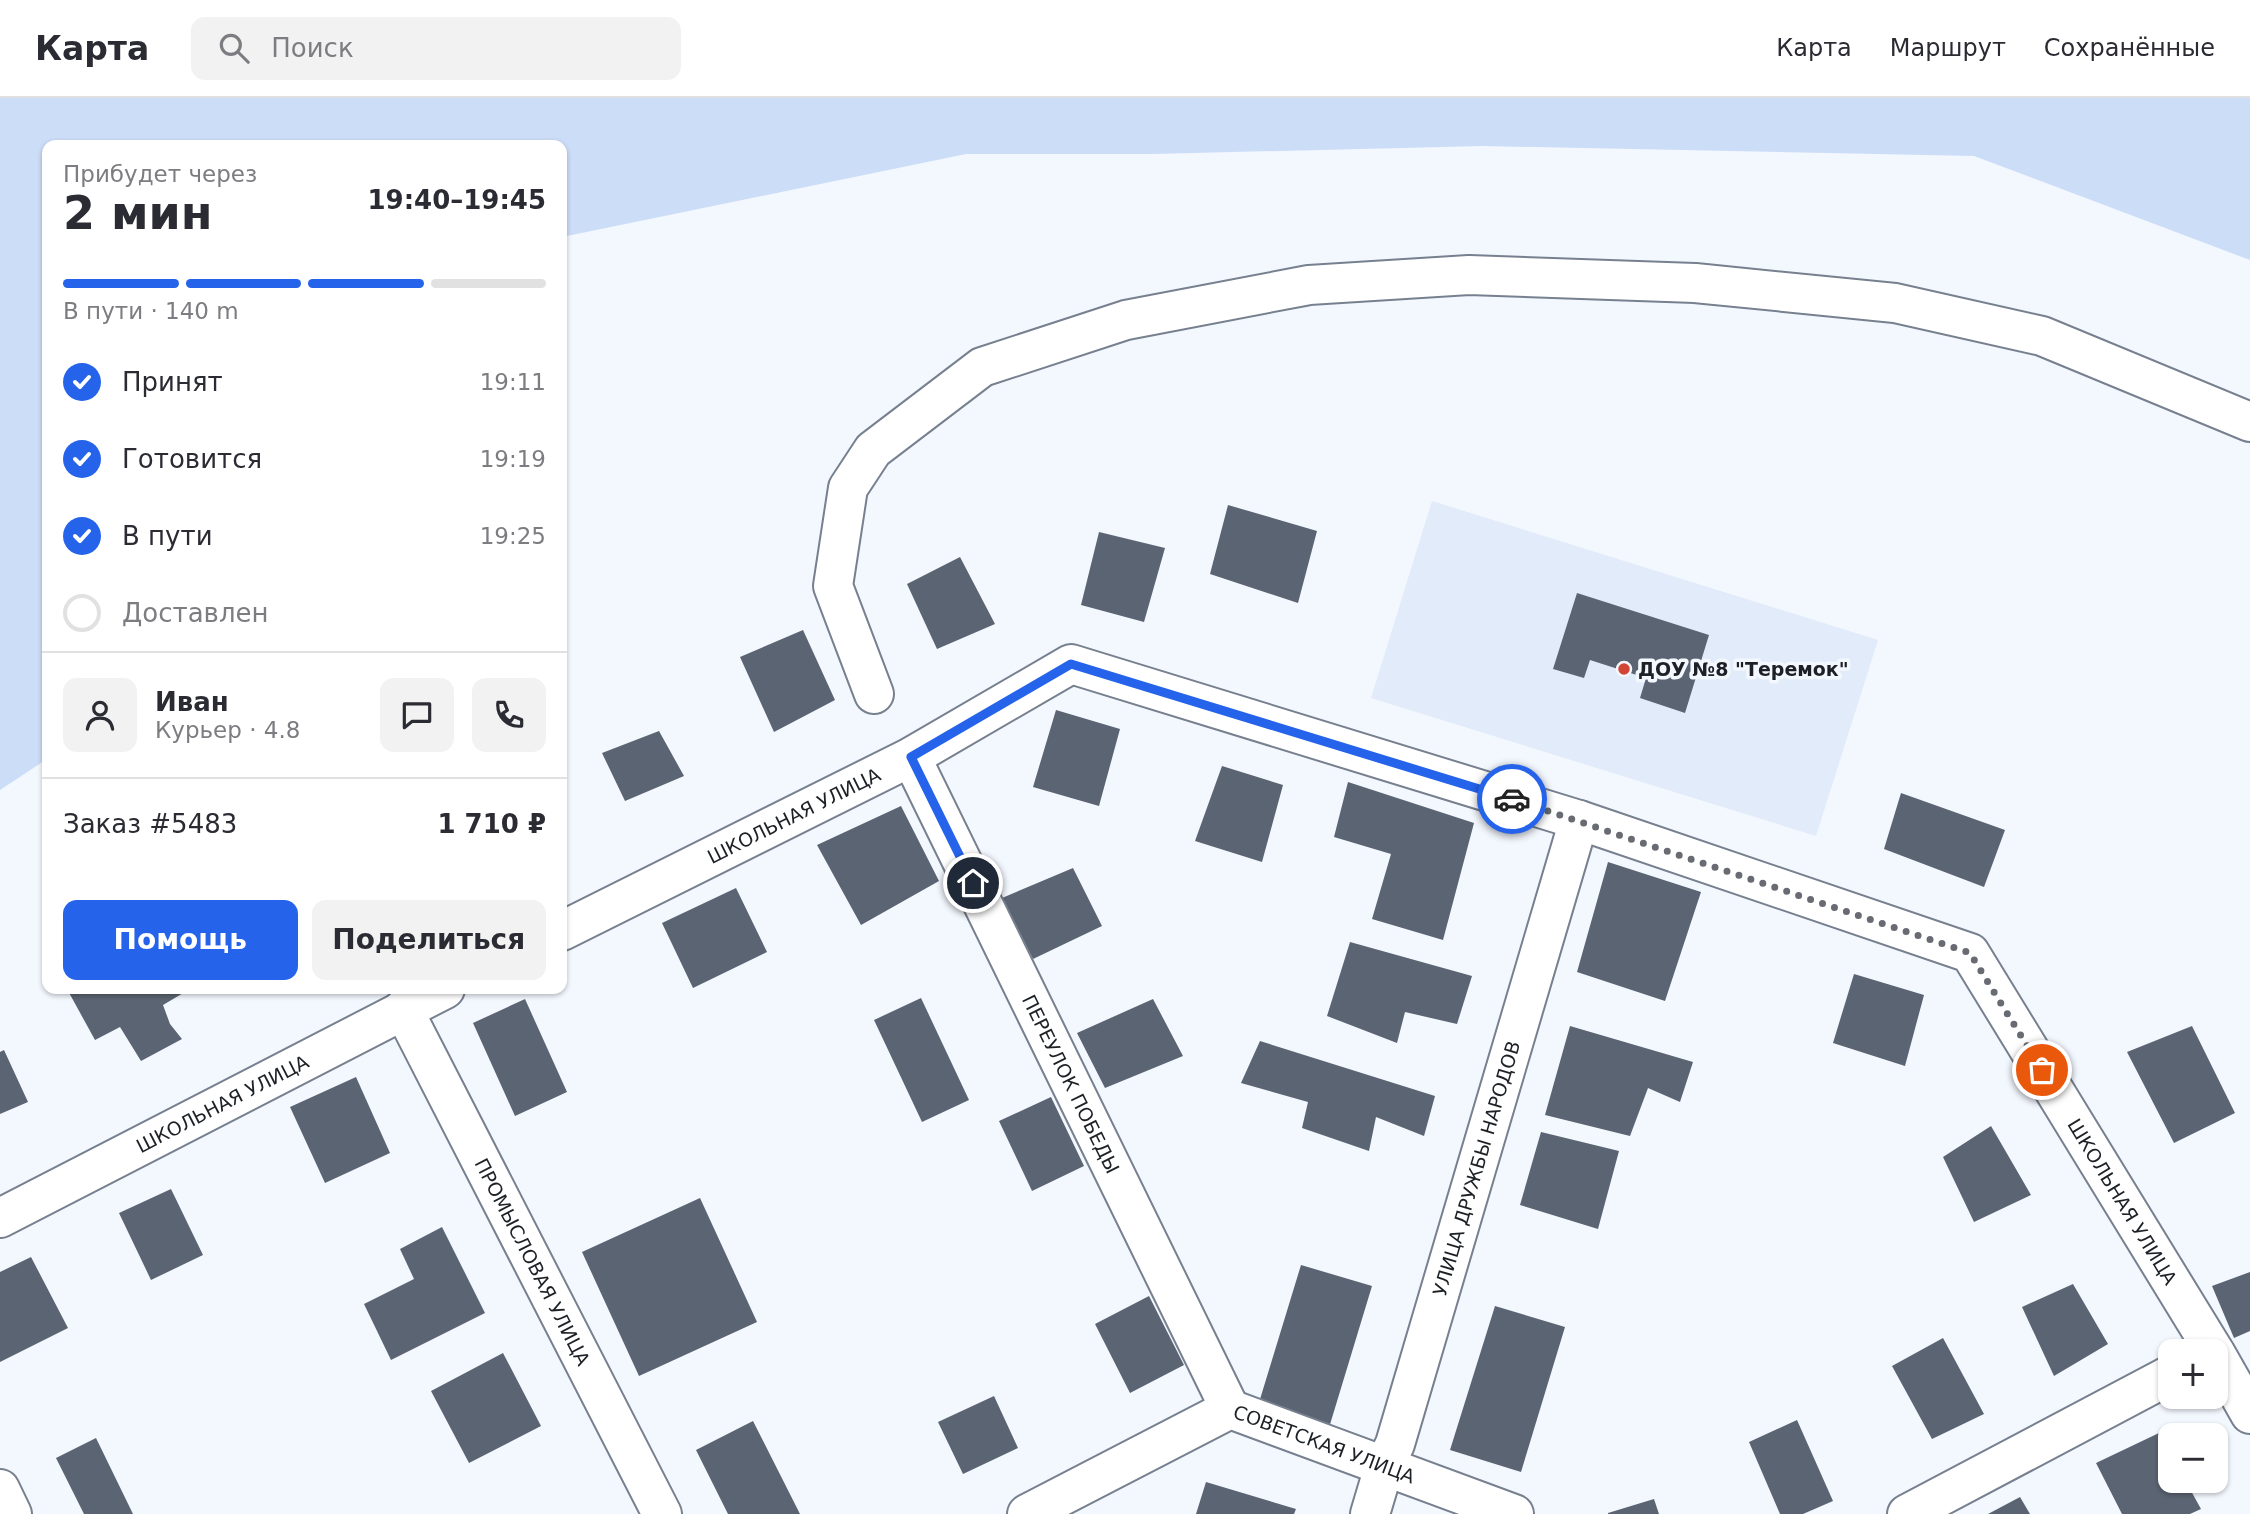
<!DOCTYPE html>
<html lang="ru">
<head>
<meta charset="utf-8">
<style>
	body { margin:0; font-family:"DejaVu Sans",sans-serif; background:#f2f2f3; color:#2b2b33; height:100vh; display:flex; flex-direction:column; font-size:26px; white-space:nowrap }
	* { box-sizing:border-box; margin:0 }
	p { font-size:23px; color:#7c7c81 }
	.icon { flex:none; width:38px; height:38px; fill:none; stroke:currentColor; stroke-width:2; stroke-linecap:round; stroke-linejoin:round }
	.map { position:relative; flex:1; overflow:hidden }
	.sheet { position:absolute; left:42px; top:42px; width:525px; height:854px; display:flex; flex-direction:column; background:#fff; border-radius:14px; box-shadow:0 2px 5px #0004 }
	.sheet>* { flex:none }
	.buttons { position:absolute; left:2158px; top:1241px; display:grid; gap:14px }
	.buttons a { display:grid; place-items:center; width:70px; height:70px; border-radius:14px; background:#fff; box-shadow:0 2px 5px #0004; font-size:35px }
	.pin { position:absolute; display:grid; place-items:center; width:60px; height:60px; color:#fff; margin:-30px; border:4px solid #fff; border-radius:50%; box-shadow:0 2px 7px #0007 }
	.courier { position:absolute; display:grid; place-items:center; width:70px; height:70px; margin:-35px; border:5px solid #2563eb; border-radius:50%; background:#fff; color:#222; box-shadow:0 2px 9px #0007 }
	.head em { font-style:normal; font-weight:800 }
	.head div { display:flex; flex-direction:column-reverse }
	.head { display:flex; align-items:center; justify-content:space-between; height:119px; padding:0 21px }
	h1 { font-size:46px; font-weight:800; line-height:52px }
	.bar { display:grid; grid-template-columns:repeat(4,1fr); gap:10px 7px; align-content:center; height:84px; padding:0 21px }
	.bar i { height:9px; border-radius:5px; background:#e1e1e2 }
	.bar .current { background:#2563eb }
	.bar p { grid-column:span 4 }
	.line { display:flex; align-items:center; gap:18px; padding:0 21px; border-top:2px solid #e1e1e2 }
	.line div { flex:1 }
	.round { display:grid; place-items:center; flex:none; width:74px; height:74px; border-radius:14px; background:#f2f2f3 }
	ol { padding:0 21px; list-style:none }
	li { display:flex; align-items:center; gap:21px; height:77px }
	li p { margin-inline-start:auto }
	li .icon { padding:7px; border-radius:50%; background:#2563eb; color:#fff; stroke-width:4 }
	li:last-child { color:#7c7c81 }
	li i { width:38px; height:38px; border:4px solid #e1e1e2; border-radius:50% }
	.action { display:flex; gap:14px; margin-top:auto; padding:14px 21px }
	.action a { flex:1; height:80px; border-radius:14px; background:#2563eb; color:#fff; font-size:28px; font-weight:800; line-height:80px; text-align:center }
	.action a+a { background:#f2f2f3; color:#2b2b33 }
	header { display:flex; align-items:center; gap:42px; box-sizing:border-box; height:98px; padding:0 35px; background:#fff; border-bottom:2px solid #e1e1e2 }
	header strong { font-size:33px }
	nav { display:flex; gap:38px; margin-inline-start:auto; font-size:24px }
	.search { width:490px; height:63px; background:#f2f2f3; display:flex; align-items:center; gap:18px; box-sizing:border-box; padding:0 24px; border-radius:14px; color:#7c7c81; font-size:26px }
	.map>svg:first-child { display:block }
</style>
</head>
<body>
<header>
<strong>Карта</strong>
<div class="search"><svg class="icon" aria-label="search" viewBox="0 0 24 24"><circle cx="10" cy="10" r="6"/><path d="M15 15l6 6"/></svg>Поиск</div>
<nav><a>Карта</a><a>Маршрут</a><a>Сохранённые</a></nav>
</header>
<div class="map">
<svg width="2250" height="1416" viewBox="0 0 2250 1416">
	<rect width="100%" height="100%" fill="#f3f7fe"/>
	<path fill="#e2ebf9" d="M1432,403L1878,542L1816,738L1371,600Z"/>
	<path fill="#ccddf7" d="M0,0H2250V162L1974,58L1483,48L1153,56H966L562,139V47H47V661L0,692Z"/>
	<path fill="#5b6472" d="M1228,407L1317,433L1298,505L1210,476Z
		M1099,434L1165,450L1144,524L1081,507Z
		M960,459L995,526L937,551L907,486Z
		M1577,495L1709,537L1685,615L1640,600L1646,580L1590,562L1584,580L1553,571Z
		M803,532L835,602L774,634L740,559Z
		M1056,612L1120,631L1099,708L1033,689Z
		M659,633L684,678L625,703L602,655Z
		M1222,668L1283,687L1262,764L1195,743Z
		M1348,684L1474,725L1443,842L1372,821L1391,756L1334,739Z
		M1901,695L2005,732L1984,789L1884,751Z
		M901,708L939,783L861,827L817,747Z
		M1608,764L1701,794L1665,903L1577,874Z
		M1073,770L1102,828L1033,861L1002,800Z
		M736,790L767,854L693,890L662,825Z
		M1350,844L1472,878L1457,926L1405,914L1397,945L1327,918Z
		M1854,876L1924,897L1905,968L1833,945Z
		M67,891H190L163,907L170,926L182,941L141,963L120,929L95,942Z
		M921,900L969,1002L922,1024L874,922Z
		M525,901L567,994L515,1018L473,925Z
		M1153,901L1183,958L1105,990L1077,935Z
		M1570,928L1693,964L1680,1004L1648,990L1630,1038L1545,1017Z
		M2192,928L2235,1015L2174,1045L2127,954Z
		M1260,943L1435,998L1424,1038L1376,1019L1369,1053L1302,1030L1308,1004L1241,985Z
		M4,952L28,1004L0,1016V954Z
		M356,979L390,1055L325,1085L290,1009Z
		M1051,999L1084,1068L1032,1093L999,1023Z
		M1991,1028L2031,1097L1974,1124L1943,1059Z
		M1541,1034L1619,1053L1598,1131L1520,1107Z
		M171,1091L203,1157L151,1182L119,1115Z
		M700,1100L757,1224L639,1278L582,1154Z
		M442,1129L485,1215L391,1262L364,1206L414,1181L400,1151Z
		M31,1159L68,1230L0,1264V1174Z
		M1301,1167L1372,1188L1328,1333L1257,1311Z
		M2250,1174V1233L2234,1240L2212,1188Z
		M2073,1186L2108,1246L2054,1278L2022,1209Z
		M1149,1198L1184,1267L1130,1295L1095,1226Z
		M1495,1208L1565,1229L1521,1374L1450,1352Z
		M1943,1240L1984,1316L1932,1341L1892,1268Z
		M503,1255L541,1328L469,1365L431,1293Z
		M994,1298L1018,1350L963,1376L938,1324Z
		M1797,1322L1833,1403L1803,1416H1780L1749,1344Z
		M753,1323L800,1416H728L696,1352Z
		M2159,1335L2170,1355V1382H2185L2201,1411L2190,1416H2122L2096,1365Z
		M96,1340L133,1416H84L56,1360Z
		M1206,1384L1296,1411L1294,1416H1196Z
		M2020,1399L2030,1416H1988Z
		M1654,1401L1659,1416H1608V1415Z"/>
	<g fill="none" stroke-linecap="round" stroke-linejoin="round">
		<defs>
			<g id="minor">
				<path d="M874,596L833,488L848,390L873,352L982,269L1126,222L1309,187L1469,177L1695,185L1895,205L2042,238L2250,324"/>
				<path id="s1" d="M911,659L1230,1311"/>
				<path id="s2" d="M562,833L911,659L1071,566L1579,722L1970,855L2214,1253"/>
				<path id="s3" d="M403,911L662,1416"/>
				<path id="s4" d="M0,1120L445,891"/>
				<path d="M2216,1256L2250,1316"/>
				<path d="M0,1391L12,1416"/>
				<path id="s5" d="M1027,1416L1230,1311L1514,1416"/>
				<path id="s6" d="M1370,1416L1384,1369L1395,1346L1579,722"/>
				<path d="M1907,1416L2170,1277"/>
			</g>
		</defs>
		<use href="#minor" stroke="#77808f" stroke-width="42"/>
		<use href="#minor" stroke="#fff" stroke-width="38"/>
	</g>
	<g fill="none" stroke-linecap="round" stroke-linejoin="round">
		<path stroke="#686c72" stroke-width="7" stroke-dasharray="0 12.6" d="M1512,701L1970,855L2042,972"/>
		<path stroke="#2563eb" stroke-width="9" d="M973,785L911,659L1071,566L1512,701"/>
	</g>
	<circle fill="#d34636" stroke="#f3f7fe" stroke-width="2.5" cx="1624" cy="571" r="7"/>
	<g text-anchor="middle" stroke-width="7" stroke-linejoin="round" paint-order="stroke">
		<g font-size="19" font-weight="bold" fill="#1d2126" stroke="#f3f7fe" text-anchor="start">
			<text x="1638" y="578">ДОУ №8 "Теремок"</text>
		</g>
		<g font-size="19" fill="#1d2126" stroke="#f3f7fe">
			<text dy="7" stroke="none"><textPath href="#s2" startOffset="259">ШКОЛЬНАЯ УЛИЦА</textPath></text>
			<text dy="7" stroke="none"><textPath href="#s1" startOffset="364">ПЕРЕУЛОК ПОБЕДЫ</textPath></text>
			<text dy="7" stroke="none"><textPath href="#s4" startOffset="250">ШКОЛЬНАЯ УЛИЦА</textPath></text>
			<text dy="7" stroke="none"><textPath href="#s6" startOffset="362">УЛИЦА ДРУЖБЫ НАРОДОВ</textPath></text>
			<text dy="7" stroke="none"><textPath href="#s2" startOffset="1811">ШКОЛЬНАЯ УЛИЦА</textPath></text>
			<text dy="7" stroke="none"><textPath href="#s3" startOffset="284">ПРОМЫСЛОВАЯ УЛИЦА</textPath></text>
			<text dy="7" stroke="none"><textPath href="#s5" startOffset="329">СОВЕТСКАЯ УЛИЦА</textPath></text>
		</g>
	</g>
</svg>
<div class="buttons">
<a>+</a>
<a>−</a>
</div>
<div class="pin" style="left:2042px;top:972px;background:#ea580c"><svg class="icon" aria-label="bag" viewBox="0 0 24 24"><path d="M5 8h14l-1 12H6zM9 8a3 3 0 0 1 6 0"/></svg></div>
<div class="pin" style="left:973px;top:785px;background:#1f2937"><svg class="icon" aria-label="home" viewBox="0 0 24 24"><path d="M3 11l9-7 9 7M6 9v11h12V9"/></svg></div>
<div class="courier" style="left:1512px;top:701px"><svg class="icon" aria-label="car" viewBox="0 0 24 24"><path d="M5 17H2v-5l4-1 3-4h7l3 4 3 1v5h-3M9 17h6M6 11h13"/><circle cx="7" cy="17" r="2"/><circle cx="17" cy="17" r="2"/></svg></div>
<section class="sheet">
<div class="head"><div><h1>2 мин</h1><p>Прибудет через</p></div><em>19:40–19:45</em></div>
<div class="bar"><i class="current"></i><i class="current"></i><i class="current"></i><i></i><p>В пути · 140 m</p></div>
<ol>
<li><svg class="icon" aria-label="check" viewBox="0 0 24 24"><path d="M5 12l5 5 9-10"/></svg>Принят<p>19:11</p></li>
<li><svg class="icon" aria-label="check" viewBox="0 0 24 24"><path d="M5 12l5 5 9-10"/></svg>Готовится<p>19:19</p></li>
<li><svg class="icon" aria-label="check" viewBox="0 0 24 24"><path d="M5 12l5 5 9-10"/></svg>В пути<p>19:25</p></li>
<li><i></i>Доставлен</li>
</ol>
<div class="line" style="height:126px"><a class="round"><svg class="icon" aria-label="person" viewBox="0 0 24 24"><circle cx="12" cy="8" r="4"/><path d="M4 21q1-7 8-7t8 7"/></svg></a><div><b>Иван</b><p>Курьер · 4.8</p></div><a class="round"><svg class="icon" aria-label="chat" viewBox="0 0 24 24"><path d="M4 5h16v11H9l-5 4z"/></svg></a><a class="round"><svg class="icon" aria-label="phone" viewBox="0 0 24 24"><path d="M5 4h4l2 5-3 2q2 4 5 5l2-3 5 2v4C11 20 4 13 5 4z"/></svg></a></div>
<div class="line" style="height:91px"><div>Заказ #5483</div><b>1 710 ₽</b></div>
<div class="action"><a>Помощь</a><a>Поделиться</a></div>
</section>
</div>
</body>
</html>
